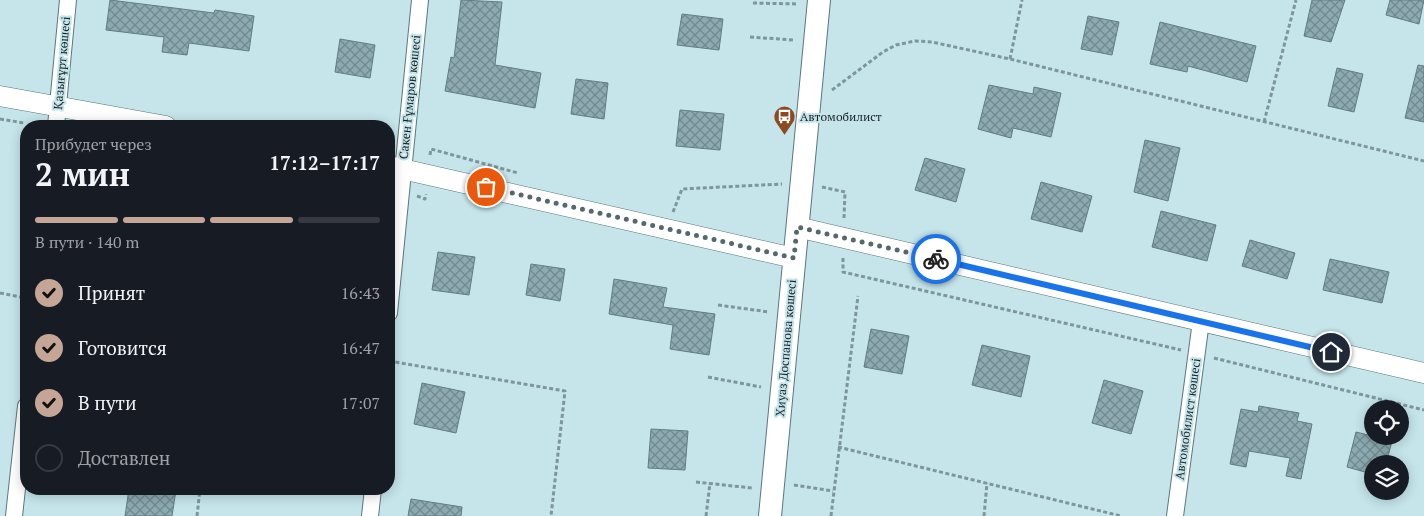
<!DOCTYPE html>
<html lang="ru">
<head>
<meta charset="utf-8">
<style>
	body { margin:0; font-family:"PT Serif",serif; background:#242831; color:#f1f3f6; height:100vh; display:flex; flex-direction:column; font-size:19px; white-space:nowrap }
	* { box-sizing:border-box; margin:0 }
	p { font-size:16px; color:#9ea1a6 }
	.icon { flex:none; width:28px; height:28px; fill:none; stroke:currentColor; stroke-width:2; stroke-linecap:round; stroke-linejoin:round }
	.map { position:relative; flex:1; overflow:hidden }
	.details { position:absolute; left:20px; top:120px; width:375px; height:375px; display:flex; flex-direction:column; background:#171b24; border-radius:20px; box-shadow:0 2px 12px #0003 }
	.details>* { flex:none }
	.buttons { position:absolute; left:1364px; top:400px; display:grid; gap:10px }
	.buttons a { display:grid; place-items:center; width:45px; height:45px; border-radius:50%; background:#171b24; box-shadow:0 2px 12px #0003; font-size:25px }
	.pin { position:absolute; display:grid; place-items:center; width:42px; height:42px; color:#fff; margin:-21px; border:2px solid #fff; border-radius:50%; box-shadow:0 1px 5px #0007 }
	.courier { position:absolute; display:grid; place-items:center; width:50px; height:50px; margin:-25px; border:4px solid #1a73e8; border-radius:50%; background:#fff; color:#222; box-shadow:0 1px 6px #0007 }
	.overview em { font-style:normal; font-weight:600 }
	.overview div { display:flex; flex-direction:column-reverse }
	.overview { display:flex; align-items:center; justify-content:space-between; height:85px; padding:0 15px }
	h1 { font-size:32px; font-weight:600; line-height:38px }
	.bar { display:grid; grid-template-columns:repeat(4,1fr); gap:8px 5px; align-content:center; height:60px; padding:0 15px }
	.bar i { height:6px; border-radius:4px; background:#363941 }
	.bar .on { background:#c5a696 }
	.bar p { grid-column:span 4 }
	ol { padding:0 15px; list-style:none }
	li { display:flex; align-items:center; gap:15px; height:55px }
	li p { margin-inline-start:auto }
	li .icon { padding:5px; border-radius:50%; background:#c5a696; color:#111; stroke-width:4 }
	li:last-child { color:#9ea1a6 }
	li i { width:28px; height:28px; border:2px solid #363941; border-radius:50% }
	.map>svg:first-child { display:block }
</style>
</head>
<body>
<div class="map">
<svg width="1424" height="516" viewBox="0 0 1424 516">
	<defs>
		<pattern id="building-cross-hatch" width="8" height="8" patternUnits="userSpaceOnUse" patternTransform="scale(1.25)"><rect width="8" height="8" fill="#8caab0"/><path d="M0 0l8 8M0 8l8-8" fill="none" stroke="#718a8f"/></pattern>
	</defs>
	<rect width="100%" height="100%" fill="#c5e5eb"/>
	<path fill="url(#building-cross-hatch)" stroke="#607d83" d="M110,0L214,13L215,10L254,16L249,51L189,43L187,55L162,52L164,37L106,30Z
		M461,0L502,2L495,65L541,73L535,108L445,91L451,57L454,58Z
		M1312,0H1345L1331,42L1304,36Z
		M1390,0H1424L1419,24L1386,15Z
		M682,14L723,19L719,50L677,45Z
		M1088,16L1119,22L1112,55L1081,49Z
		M1160,22L1256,46L1247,82L1188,66L1187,72L1150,64Z
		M340,39L375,45L370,78L335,72Z
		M1418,65L1424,66V122L1405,118Z
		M1337,68L1363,74L1354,112L1328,106Z
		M576,79L608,83L604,119L571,114Z
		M989,85L1033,94L1034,87L1061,93L1051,137L1013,128L1011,138L978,129Z
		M680,110L724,114L720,150L676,146Z
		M1145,140L1180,148L1168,201L1134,192Z
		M925,158L965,169L956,202L915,190Z
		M1041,182L1092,196L1082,232L1031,219Z
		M1161,211L1216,225L1207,261L1152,247Z
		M1250,240L1295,253L1287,279L1242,266Z
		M438,252L475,257L469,295L432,290Z
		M1330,259L1389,272L1382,303L1323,290Z
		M531,264L565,269L560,301L526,295Z
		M614,279L667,288L663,307L715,314L709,355L670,349L673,325L609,314Z
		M871,329L909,336L902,374L864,367Z
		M982,345L1030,356L1021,397L972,385Z
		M1104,380L1143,391L1131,434L1092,423Z
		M422,383L465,392L456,433L414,424Z
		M1259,406L1299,413L1297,421L1312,424L1301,479L1286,476L1290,458L1249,451L1246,467L1230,464L1241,409L1258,412Z
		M651,429L688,431L685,470L648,468Z
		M1356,432L1392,441L1386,464H1372V474L1347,467Z
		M129,489L176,490L172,516H125Z
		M411,499L462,507L461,516H408Z"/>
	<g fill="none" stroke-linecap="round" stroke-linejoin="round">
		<defs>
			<path id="minor" d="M56,126L68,0
				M389,313L420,0
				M14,516L26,406
				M370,516L373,489
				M1175,516L1201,321"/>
			<path id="tertiary" d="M0,96L166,126
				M389,166L794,258
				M797,227L1424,373"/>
			<path id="secondary" d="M770,516L819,0"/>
		</defs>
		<use href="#minor" stroke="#5a777c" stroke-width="18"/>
		<use href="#tertiary" stroke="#5a777c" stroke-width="21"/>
		<use href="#secondary" stroke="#5a777c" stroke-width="24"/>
		<path stroke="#7e969a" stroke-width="3" stroke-dasharray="4 2.5" stroke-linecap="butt" d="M753,3L798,4
			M750,37L794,40
			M1010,59L1022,0
			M832,90L883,52L896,45L915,41L932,42L1010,59L1424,161
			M0,119L24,123
			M1264,122L1296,0
			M430,155L431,149L518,173
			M822,187L845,192L844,218
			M417,196L425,199L426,194
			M673,212L682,189L782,184
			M843,258V272L1181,350
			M0,293L26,298
			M718,305L769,312
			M1214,358L1424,410
			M389,361L565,391L551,516
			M708,377L761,387
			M838,447L1121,516
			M696,482L752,488
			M794,485L833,491
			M197,516L200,489
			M706,516L710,483
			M831,516L858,296
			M984,516L987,483"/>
		<use href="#minor" stroke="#fff" stroke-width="16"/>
		<use href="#tertiary" stroke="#fff" stroke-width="20"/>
		<use href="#secondary" stroke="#fff" stroke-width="22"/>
	</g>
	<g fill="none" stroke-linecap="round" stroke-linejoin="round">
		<path stroke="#55686b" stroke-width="5" stroke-dasharray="0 9" d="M486,187L794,258L797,227L936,259"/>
		<path stroke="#1a73e8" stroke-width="6" d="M936,259L1331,352"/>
	</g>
	<defs>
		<symbol id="bus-pin" viewBox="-11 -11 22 30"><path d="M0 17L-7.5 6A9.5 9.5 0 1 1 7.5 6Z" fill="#8f4920" stroke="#c5e5eb"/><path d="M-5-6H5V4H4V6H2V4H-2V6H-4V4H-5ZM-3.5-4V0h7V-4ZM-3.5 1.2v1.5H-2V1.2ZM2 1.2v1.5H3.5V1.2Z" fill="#fff"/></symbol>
	</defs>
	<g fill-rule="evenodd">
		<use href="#bus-pin" x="772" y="104" width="25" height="34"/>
	</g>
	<g text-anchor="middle" stroke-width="4" stroke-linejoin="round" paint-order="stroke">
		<g font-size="12" fill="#182426" stroke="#c5e5eb">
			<text transform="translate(62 63) rotate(-85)" y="4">Қазығұрт көшесі</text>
			<text transform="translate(410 97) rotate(-84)" y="4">Сакен Ғұмаров көшесі</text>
			<text transform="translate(786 348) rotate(-85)" y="4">Хиуаз Доспанова көшесі</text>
			<text transform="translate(1188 419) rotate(-82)" y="4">Автомобилист көшесі</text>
		</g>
		<g font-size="12" fill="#182426" stroke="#c5e5eb" text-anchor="start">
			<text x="800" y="121">Автомобилист</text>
		</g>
	</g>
</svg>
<div class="buttons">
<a><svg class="icon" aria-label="locate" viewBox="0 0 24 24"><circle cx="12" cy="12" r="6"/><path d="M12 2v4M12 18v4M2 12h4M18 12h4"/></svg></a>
<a><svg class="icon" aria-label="layers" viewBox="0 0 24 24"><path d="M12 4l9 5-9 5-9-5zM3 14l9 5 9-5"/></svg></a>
</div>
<div class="pin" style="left:486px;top:187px;background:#ea580c"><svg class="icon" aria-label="bag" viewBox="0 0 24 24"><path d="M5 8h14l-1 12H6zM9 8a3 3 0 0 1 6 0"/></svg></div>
<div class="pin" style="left:1331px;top:352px;background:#1f2937"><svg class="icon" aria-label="home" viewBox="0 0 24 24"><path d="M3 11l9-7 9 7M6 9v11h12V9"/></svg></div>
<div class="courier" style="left:936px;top:259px"><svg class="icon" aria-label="bike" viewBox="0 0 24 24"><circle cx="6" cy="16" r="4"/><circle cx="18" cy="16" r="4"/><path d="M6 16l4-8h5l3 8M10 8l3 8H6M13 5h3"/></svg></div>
<section class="details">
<div class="overview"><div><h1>2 мин</h1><p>Прибудет через</p></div><em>17:12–17:17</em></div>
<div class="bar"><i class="on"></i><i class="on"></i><i class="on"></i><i></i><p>В пути · 140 m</p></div>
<ol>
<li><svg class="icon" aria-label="check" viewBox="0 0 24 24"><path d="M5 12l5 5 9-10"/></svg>Принят<p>16:43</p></li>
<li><svg class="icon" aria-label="check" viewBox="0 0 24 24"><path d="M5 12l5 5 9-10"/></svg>Готовится<p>16:47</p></li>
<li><svg class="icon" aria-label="check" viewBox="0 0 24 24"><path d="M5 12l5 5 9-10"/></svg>В пути<p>17:07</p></li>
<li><i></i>Доставлен</li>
</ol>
</section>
</div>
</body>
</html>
